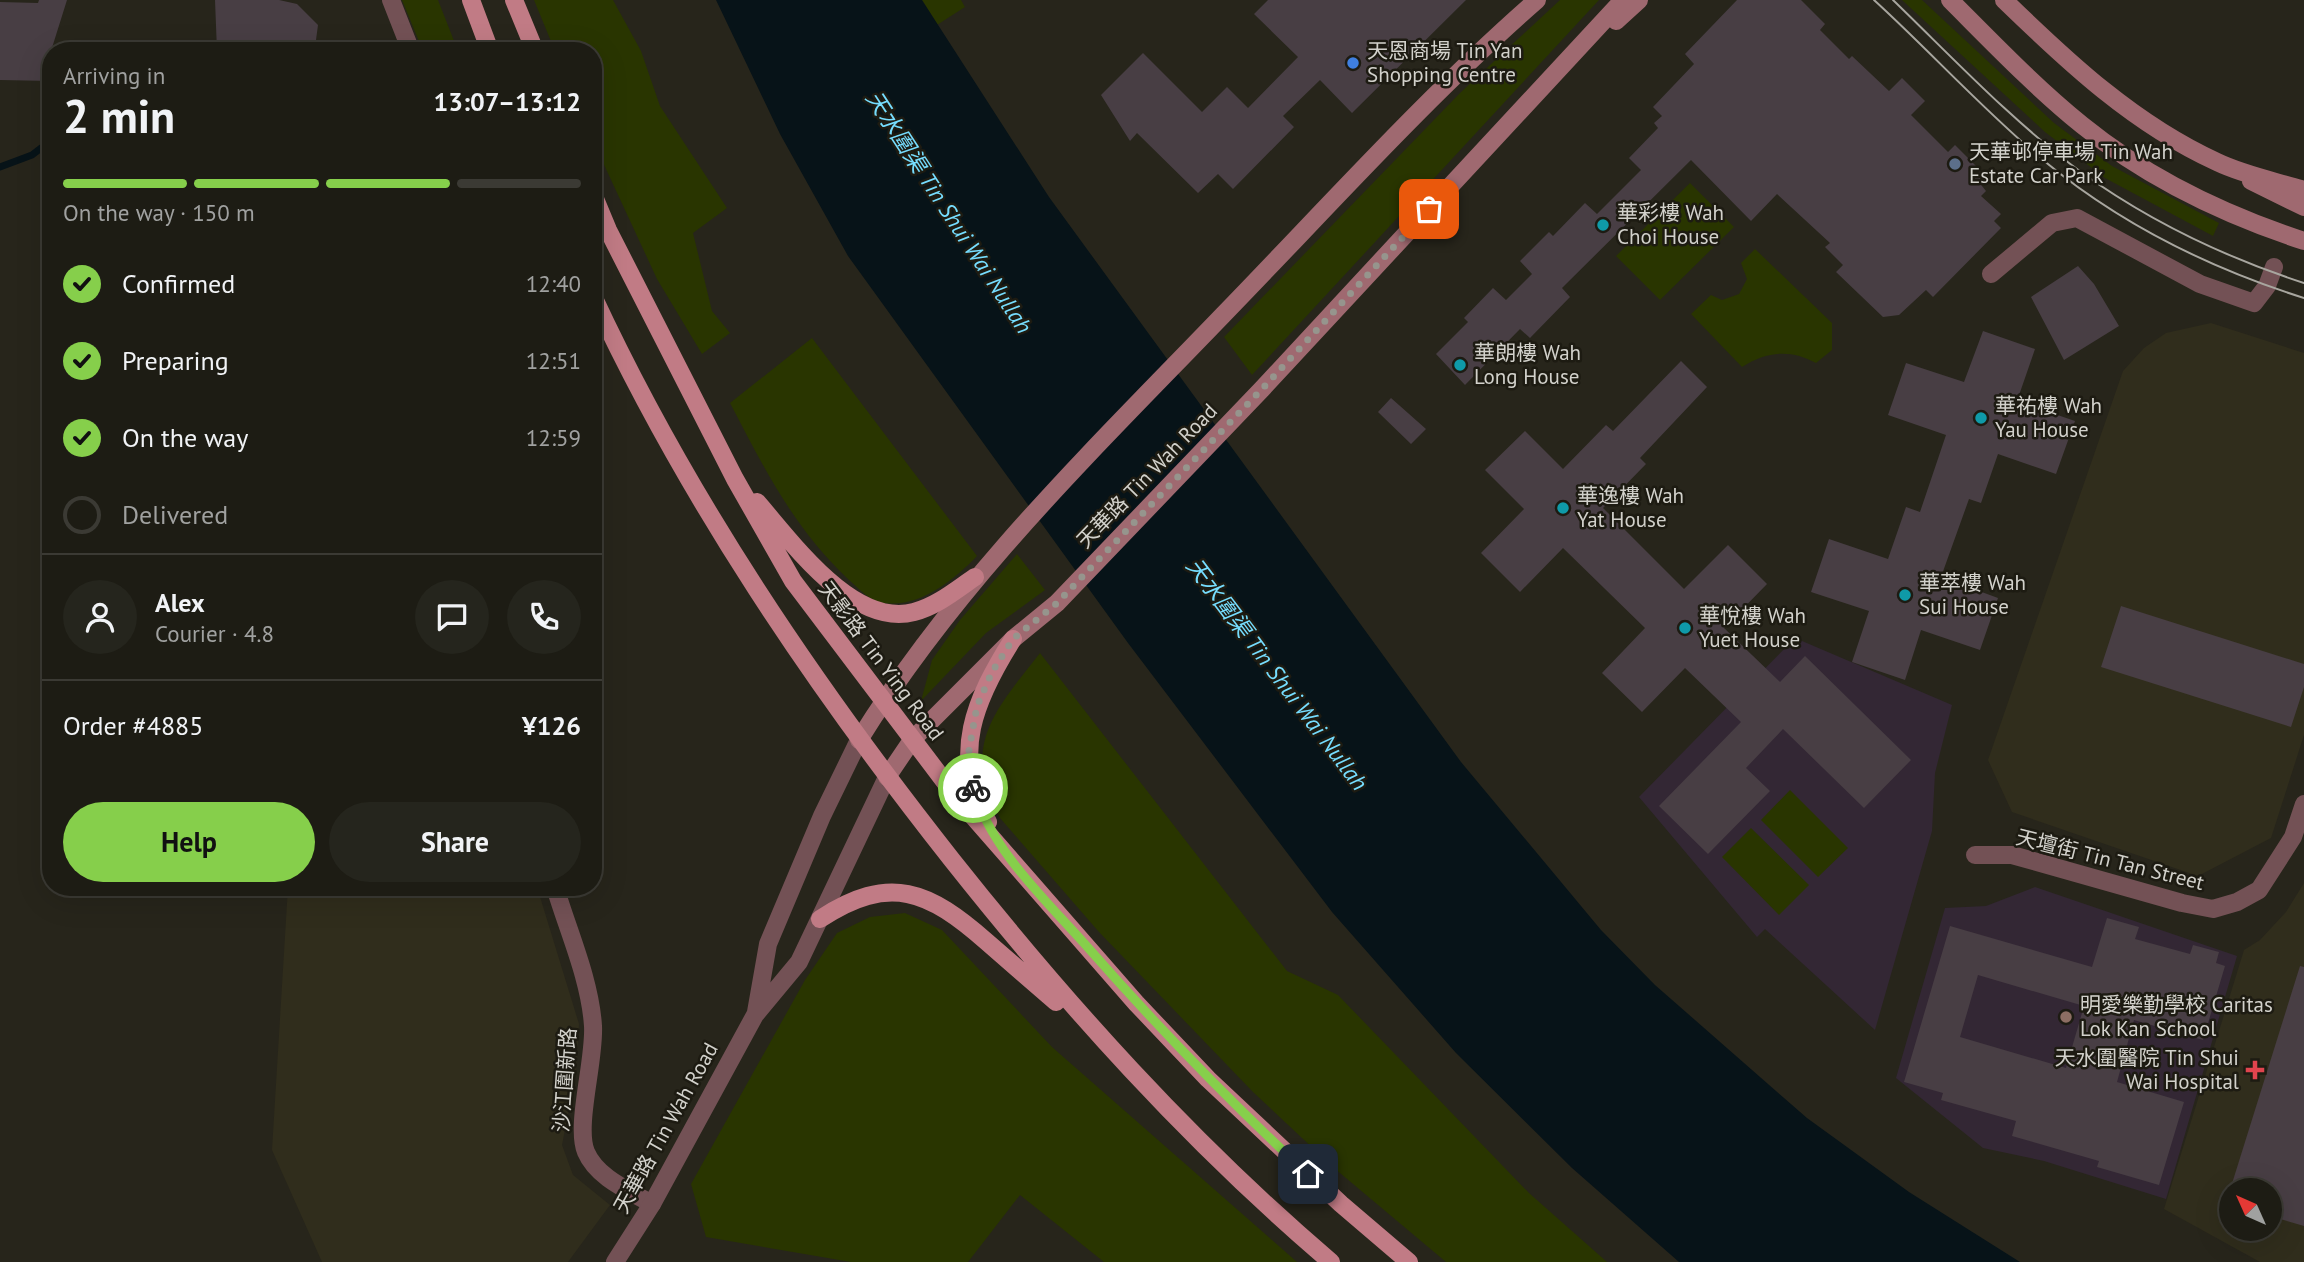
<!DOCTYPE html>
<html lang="en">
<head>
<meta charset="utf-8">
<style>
	body { margin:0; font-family:"PT Sans","Noto Sans SC",sans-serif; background:#25251d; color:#f1f3f6; height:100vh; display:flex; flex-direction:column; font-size:26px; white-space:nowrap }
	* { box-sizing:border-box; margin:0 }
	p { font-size:23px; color:#a0a1a0 }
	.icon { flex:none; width:38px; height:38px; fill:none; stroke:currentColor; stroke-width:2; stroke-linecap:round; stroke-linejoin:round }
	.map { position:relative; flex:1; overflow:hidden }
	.side { position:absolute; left:42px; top:42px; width:560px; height:854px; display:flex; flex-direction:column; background:#1d1c14; border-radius:28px; box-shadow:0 7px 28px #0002,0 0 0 2px #3b3a34 }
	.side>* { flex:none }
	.needle { width:46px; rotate:315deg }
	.fabs { position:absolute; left:2219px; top:1178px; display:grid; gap:14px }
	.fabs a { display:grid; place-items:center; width:63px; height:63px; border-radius:50%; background:#1d1c14; box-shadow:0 7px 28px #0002,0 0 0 2px #3b3a34; font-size:35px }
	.pin { position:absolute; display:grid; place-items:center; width:60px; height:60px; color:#fff; margin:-30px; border-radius:14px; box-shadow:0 4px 10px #0006 }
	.courier { position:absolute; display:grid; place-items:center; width:70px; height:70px; margin:-35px; border:5px solid #86cf4b; border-radius:50%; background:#fff; color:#222; box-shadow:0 2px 9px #0007 }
	.overview em { font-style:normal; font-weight:700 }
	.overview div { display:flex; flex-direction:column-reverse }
	.overview { display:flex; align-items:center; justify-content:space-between; height:119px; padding:0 21px }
	h1 { font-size:46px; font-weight:700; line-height:52px }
	.bar { display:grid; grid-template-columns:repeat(4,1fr); gap:10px 7px; align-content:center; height:84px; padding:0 21px }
	.bar i { height:9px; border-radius:5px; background:#3b3a34 }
	.bar .active { background:#86cf4b }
	.bar p { grid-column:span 4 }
	.line { display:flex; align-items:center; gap:18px; padding:0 21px; border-top:2px solid #3b3a34 }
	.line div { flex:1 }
	.round { display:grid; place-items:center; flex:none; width:74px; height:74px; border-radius:37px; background:#25251d }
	ol { padding:0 21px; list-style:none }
	li { display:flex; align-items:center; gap:21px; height:77px }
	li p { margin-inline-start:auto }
	li .icon { padding:7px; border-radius:50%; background:#86cf4b; color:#111; stroke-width:4 }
	li:last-child { color:#a0a1a0 }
	li i { width:38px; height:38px; border:4px solid #3b3a34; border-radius:50% }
	.button { display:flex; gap:14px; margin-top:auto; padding:14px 21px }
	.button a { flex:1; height:80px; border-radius:42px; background:#86cf4b; color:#111; font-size:28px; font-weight:700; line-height:80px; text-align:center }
	.button a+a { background:#25251d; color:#f1f3f6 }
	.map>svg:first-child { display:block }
</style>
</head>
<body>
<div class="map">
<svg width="2304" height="1262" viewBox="0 0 2304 1262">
	<rect width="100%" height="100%" fill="#27251b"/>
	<path fill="#302d1c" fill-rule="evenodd" d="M2211,323L2304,353V735L2271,838L2198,876L2012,812L1988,760L2123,371L2144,348L2166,333Z
		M2304,883V1262H2260L2164,1209L2244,950L2260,940L2286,912ZM2231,1190H2270V1228H2231Z
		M288,887H537L579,1024L576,1072L562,1145L573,1175L610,1205L568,1262H322L272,1150Z"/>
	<path fill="#332734" d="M1795,638L1952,705L1935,773L1932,831L1875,1030L1765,929L1757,937L1639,797Z
		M2035,887L2237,956L2166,1199L2044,1161L1983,1148L1896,1078L1945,908L1986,906Z"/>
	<path fill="#293500" d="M402,0H438L458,51H423Z
		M534,0H613L641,51L660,106L727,208L693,233L712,311L730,333L702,354L657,279L593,141V51H555Z
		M922,0H961L965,7L937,25Z
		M1560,0H1599L1252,375L1224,337L1460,93Z
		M1902,0H1922L2054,123L2112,166L2219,223L2213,236L2105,178L2045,132Z
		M1690,183L1734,227L1660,300L1616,256Z
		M1755,249L1832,323V350L1816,363C1791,349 1767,351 1742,367L1691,314L1711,295L1722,300L1739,294L1747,279L1741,263Z
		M812,338L977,556C954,580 920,608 884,603C871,602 858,588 849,580C793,527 765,470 730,403Z
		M1017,554L1045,590L986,633L921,701L932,660L960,620Z
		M1040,653L1287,971L1338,995L1529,1193L1607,1262H1446L1334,1168L1253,1092L1099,932L1000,818C959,747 996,709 1040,653Z
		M1790,790L1848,848L1818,877L1761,820Z
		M1751,828L1809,885L1779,915L1722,857Z
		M905,913L942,930L1052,1047L1297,1262H1104L1020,1195L968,1262H851L706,1237L691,1184L805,980L837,933L870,917Z"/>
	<path fill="#071318" d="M716,0H922L1049,197L1461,762L1601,930L1655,985L1807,1118L1909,1192L2020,1262H1679L1572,1168L1456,1053L1332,912L1128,643L848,256L780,134Z
		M51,219V347L43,234Z"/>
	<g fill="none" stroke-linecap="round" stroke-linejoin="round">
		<path stroke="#071318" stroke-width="7" d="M0,167L32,155L45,145H51"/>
	</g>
	<path fill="#483e44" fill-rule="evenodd" d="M39,0H67L51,51V81L0,80V2L38,3Z
		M215,0H279L297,4L318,25L316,40L265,41L266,51H217Z
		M1268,0H1466L1352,113L1320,80L1283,116L1294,127L1233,189L1218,174L1198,193L1137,133L1130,141L1101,95L1143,53L1202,112L1227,87L1248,108L1298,57L1254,14Z
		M1737,0H1801L1825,24L1820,30L1849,59L1852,56L1889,91L1902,78L1925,101L1911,115L1948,152L1955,145L1984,174L1978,181L1986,191L1981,196L2001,214L1994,221L2001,228L1933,297L1926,290L1899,315L1883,317L1836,272L1843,265L1825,247L1830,243L1777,194L1751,221L1691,160L1562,288L1570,297L1530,338L1520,329L1465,385L1436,354L1468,322L1464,318L1493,288L1506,300L1532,274L1520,261L1549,232L1553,236L1585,203L1597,214L1641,170L1629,158L1658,128L1654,123L1662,116L1653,107L1694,64L1685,54Z
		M2078,266L2094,284L2119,326L2064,360L2031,297Z
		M1983,331L2035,349L2017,401L2075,421L2056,474L1998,454L1981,503L1969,499L1941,577L1998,598L1980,650L1921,630L1905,680L1852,662L1869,611L1811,592L1829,539L1888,559L1906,507L1920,512L1946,435L1888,415L1906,363L1964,382Z
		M1681,361L1707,387L1640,458L1646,464L1603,508L1684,589L1728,545L1767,584L1724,628L1780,682L1805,656L1911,760L1864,808L1783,729L1746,768L1770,791L1708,854L1659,806L1741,722L1685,668L1642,712L1602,673L1645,628L1563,548L1520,592L1481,553L1524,509L1485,470L1525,431L1563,469L1606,425L1613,431Z
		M1391,398L1426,429L1411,444L1378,412Z
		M2121,606L2304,664V687L2291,727L2101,667Z
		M2107,918L2139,927L2135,939L2190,954L2193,945L2219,952L2216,963L2225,966L2203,1040L2134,1020L2117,1082L2184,1102L2159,1185L2097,1167L2099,1161L2012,1136L2016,1121L1941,1100L1943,1093L1904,1082L1950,926L2092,967ZM1978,975L2084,1006L2066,1068L1960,1037Z
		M2300,966L2304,967V1226L2270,1216V1190H2230Z"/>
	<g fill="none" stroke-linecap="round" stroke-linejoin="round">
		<path stroke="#735155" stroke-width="18" d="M1991,274L2052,223L2077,218L2200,284L2254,303L2267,286L2274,267"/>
		<path stroke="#735155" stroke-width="18" d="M391,0L411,51
			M1975,855H2012L2182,903L2213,909L2237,902L2259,890L2293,837L2304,804
			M555,887C568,931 590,979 593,1026C595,1060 575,1126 586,1152C597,1178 630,1191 652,1204"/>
		<path stroke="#735155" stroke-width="18" d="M756,1012L768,944L822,816L859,740
			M615,1262L652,1204L755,1015L799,962L887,777"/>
		<path stroke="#9f6970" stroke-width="18" d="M1950,0C1993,43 2035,87 2082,125C2147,178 2225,215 2304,241
			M2004,0C2069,63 2134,124 2217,162C2244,175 2275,181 2304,190
			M1616,21L1639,0
			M2251,181L2304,207
			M859,740C958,580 1093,450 1223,315C1326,209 1426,97 1537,0
			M887,777L912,740L1013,639L1057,603L1262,389L1623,0"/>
		<path stroke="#c17b85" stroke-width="18" d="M471,0L490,51
			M514,0L535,51
			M593,194L608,230L735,479L793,581L957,798L1136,1003L1208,1079L1341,1204L1409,1262
			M593,296C688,500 814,685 952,860C1067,1005 1190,1142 1331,1262
			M757,502C792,542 853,628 914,612C937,606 956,590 975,577
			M988,822C950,755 975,699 1013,639
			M820,919C890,873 929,891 987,942C1010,962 1033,982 1056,1002"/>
		<path stroke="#a8a69f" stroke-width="2" d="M1874,0C1931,52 1983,110 2043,160C2120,224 2209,268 2304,298
			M1893,0C1954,59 2013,122 2081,172C2149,221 2224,257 2304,283"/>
	</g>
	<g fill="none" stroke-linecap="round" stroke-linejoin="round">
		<path stroke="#96958d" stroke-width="7" stroke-dasharray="0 12.6" d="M973,788L969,750L977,706L992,672L1013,639L1057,603L1262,389L1429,209"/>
		<path stroke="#86cf4b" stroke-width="9" d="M973,788C991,849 1042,896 1083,942C1154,1023 1229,1101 1308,1174"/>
	</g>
	<circle fill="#3f7fe0" stroke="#1d1b12" stroke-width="2.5" cx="1353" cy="63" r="7"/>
	<circle fill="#5c6f8a" stroke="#1d1b12" stroke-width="2.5" cx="1955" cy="164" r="7"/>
	<g fill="#0f9aa8" stroke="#1d1b12" stroke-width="2.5">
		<circle cx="1603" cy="225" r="7"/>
		<circle cx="1460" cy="365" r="7"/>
		<circle cx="1981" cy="418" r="7"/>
		<circle cx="1563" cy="508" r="7"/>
		<circle cx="1905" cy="595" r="7"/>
		<circle cx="1685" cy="628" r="7"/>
	</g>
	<circle fill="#8d6e63" stroke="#1d1b12" stroke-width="2.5" cx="2066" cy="1017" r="7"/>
	<path fill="#e0444e" stroke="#1d1b12" stroke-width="2.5" d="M2251.5 1059.5h7v7h7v7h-7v7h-7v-7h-7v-7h7z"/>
	<g text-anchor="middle" stroke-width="5" stroke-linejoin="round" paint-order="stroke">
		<g font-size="21" fill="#d2d1cb" stroke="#1d1b12" text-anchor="start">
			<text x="1367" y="58">天恩商場 Tin Yan<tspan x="1367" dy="24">Shopping Centre</tspan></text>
			<text x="1969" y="159">天華邨停車場 Tin Wah<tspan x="1969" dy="24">Estate Car Park</tspan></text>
			<text x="1617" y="220">華彩樓 Wah<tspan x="1617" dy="24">Choi House</tspan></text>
			<text x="1474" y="360">華朗樓 Wah<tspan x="1474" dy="24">Long House</tspan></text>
			<text x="1995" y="413">華祐樓 Wah<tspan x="1995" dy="24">Yau House</tspan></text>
			<text x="1577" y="503">華逸樓 Wah<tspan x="1577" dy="24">Yat House</tspan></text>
			<text x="1919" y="590">華萃樓 Wah<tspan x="1919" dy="24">Sui House</tspan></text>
			<text x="1699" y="623">華悅樓 Wah<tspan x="1699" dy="24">Yuet House</tspan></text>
			<text x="2080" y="1012">明愛樂勤學校 Caritas<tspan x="2080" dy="24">Lok Kan School</tspan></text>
			<text x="2239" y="1065" text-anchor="end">天水圍醫院 Tin Shui<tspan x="2239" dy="24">Wai Hospital</tspan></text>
		</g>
		<g font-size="21" fill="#d2d1cb" stroke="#1d1b12">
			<text transform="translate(1147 476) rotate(-46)" y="7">天華路 Tin Wah Road</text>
			<text transform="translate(881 661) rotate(53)" y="7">天影路 Tin Ying Road</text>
			<text transform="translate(2110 860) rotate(14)" y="7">天壇街 Tin Tan Street</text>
			<text transform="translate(565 1080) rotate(-86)" y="7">沙江圍新路</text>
			<text transform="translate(666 1128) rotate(-61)" y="7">天華路 Tin Wah Road</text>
		</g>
		<g font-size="23" font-style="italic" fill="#76ddfe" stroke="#1d1b12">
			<text transform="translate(949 212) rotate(57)" y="8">天水圍渠 Tin Shui Wai Nullah</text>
			<text transform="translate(1277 674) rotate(53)" y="8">天水圍渠 Tin Shui Wai Nullah</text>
		</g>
	</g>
</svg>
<div class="fabs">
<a><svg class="needle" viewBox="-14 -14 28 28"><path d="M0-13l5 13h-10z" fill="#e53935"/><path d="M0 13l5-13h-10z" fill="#a0a1a0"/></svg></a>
</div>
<div class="pin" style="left:1429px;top:209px;background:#ea580c"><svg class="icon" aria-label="bag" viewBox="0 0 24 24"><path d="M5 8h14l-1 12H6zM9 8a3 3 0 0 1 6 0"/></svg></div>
<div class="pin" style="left:1308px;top:1174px;background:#1f2937"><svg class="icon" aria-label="home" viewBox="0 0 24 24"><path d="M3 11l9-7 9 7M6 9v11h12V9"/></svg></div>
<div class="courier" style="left:973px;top:788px"><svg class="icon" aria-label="bike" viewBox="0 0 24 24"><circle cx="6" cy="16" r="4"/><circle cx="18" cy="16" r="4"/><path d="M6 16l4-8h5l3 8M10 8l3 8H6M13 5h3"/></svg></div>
<section class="side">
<div class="overview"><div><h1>2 min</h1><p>Arriving in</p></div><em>13:07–13:12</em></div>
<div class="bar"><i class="active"></i><i class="active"></i><i class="active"></i><i></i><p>On the way · 150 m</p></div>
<ol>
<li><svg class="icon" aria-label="check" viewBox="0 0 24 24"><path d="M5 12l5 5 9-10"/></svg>Confirmed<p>12:40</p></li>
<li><svg class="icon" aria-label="check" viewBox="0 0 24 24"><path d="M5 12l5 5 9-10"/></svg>Preparing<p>12:51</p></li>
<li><svg class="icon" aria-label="check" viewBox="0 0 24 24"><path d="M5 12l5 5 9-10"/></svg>On the way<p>12:59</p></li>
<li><i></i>Delivered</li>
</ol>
<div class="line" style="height:126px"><a class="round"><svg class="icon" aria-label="person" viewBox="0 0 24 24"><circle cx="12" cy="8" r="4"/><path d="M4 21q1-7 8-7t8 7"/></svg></a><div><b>Alex</b><p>Courier · 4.8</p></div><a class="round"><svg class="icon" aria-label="chat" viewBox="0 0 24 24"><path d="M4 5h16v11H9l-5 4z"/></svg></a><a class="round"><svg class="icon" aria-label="phone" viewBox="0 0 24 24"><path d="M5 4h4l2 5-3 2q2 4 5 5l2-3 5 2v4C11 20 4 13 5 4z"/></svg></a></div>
<div class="line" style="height:91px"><div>Order #4885</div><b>¥126</b></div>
<div class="button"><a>Help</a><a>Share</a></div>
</section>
</div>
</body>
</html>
